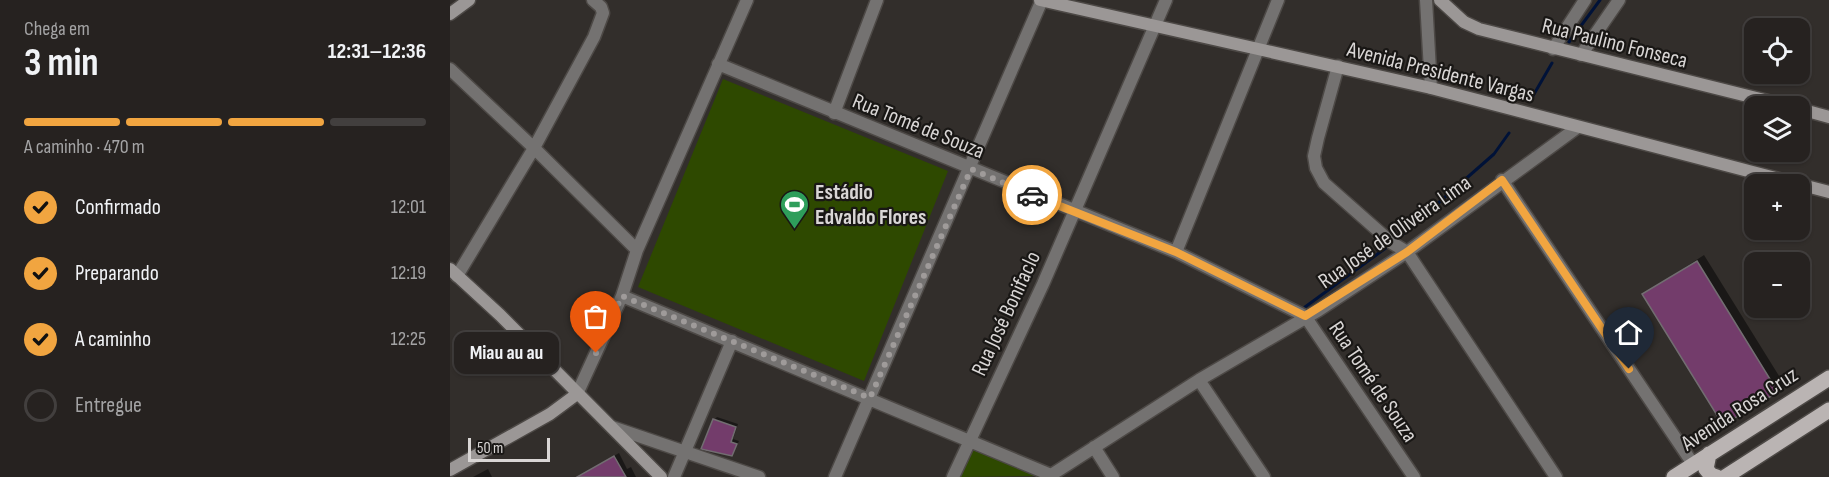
<!DOCTYPE html>
<html lang="pt">
<head>
<meta charset="utf-8">
<style>
	body { margin:0; font-family:"Sofia Sans Condensed",sans-serif; background:#322f2d; color:#f1f3f6; height:100vh; display:flex; flex-direction:column; font-size:22px; white-space:nowrap }
	* { box-sizing:border-box; margin:0 }
	p { font-size:20px; color:#a4a4a5 }
	.icon { flex:none; width:33px; height:33px; fill:none; stroke:currentColor; stroke-width:2; stroke-linecap:round; stroke-linejoin:round }
	.map { position:relative; flex:1; overflow:hidden }
	.sheet { display:flex; flex-direction:column; background:#262220; width:450px }
	.sheet>* { flex:none }
	.tools { position:absolute; left:1294px; top:18px; display:grid; gap:12px }
	.tools a { display:grid; place-items:center; width:66px; height:66px; border-radius:12px; background:#262220; box-shadow:0 2px 4px #0004,0 0 0 2px #423f3e; font-size:30px }
	.scale { position:absolute; left:18px; bottom:15px; width:82px; box-sizing:border-box; padding-left:6px; border:3px solid #d9d6d5; border-top:0; font-size:16px; line-height:21px; white-space:nowrap; color:#d9d6d5; -webkit-text-stroke:4px #191715; paint-order:stroke }
	.pin { position:absolute; display:grid; place-items:center; width:51px; height:51px; color:#fff; margin:-62px -26px; border-radius:50% 50% 50% 0; rotate:-45deg; box-shadow:0 0 6px #0007 }
	.pin .icon { rotate:45deg }
	.courier { position:absolute; display:grid; place-items:center; width:60px; height:60px; margin:-30px; border:4px solid #f1a540; border-radius:50%; background:#fff; color:#222; box-shadow:0 2px 8px #0007 }
	.bubble { position:absolute; height:42px; border-radius:12px; background:#262220; box-shadow:0 2px 4px #0004,0 0 0 2px #423f3e; font-size:20px; font-weight:700; line-height:42px; text-align:center }
	.headline em { font-style:normal; font-weight:700 }
	.headline div { display:flex; flex-direction:column-reverse }
	.headline { display:flex; align-items:center; justify-content:space-between; height:102px; padding:0 24px }
	h1 { font-size:39px; font-weight:700; line-height:45px }
	.bar { display:grid; grid-template-columns:repeat(4,1fr); gap:9px 6px; align-content:center; height:72px; padding:0 24px }
	.bar i { height:8px; border-radius:4px; background:#423f3e }
	.bar .active { background:#f1a540 }
	.bar p { grid-column:span 4 }
	ol { padding:0 24px; list-style:none }
	li { display:flex; align-items:center; gap:18px; height:66px }
	li p { margin-inline-start:auto }
	li .icon { padding:6px; border-radius:50%; background:#f1a540; color:#111; stroke-width:4 }
	li:last-child { color:#a4a4a5 }
	li i { width:33px; height:33px; border:3px solid #423f3e; border-radius:50% }
	main { display:flex; flex:1; min-height:0 }
	.map>svg:first-child { display:block }
</style>
</head>
<body>
<main>
<section class="sheet">
<div class="headline"><div><h1>3 min</h1><p>Chega em</p></div><em>12:31–12:36</em></div>
<div class="bar"><i class="active"></i><i class="active"></i><i class="active"></i><i></i><p>A caminho · 470 m</p></div>
<ol>
<li><svg class="icon" aria-label="check" viewBox="0 0 24 24"><path d="M5 12l5 5 9-10"/></svg>Confirmado<p>12:01</p></li>
<li><svg class="icon" aria-label="check" viewBox="0 0 24 24"><path d="M5 12l5 5 9-10"/></svg>Preparando<p>12:19</p></li>
<li><svg class="icon" aria-label="check" viewBox="0 0 24 24"><path d="M5 12l5 5 9-10"/></svg>A caminho<p>12:25</p></li>
<li><i></i>Entregue</li>
</ol>
</section>
<div class="map">
<svg width="1379" height="477" viewBox="0 0 1379 477">
	<rect width="100%" height="100%" fill="#322e2b"/>
	<path fill="#2e4900" d="M273,79L498,171L414,381L188,287Z
		M529,448L589,476L508,477L521,451Z"/>
	<path fill="#0007" d="M1254,255L1334,384L1274,423L1194,294Z
		M267,417L288,424L283,439L289,441L282,455L264,420Z
		M169,453L177,469L181,467L186,477H138L136,474L140,470Z
		M38,469L42,477H23Z"/>
	<g fill="none" stroke-linecap="round" stroke-linejoin="round">
		<path stroke="#001238" stroke-width="3" d="M1119,42L1150,0
			M1080,101L1102,63
			M945,241L1044,154L1059,133
			M855,307L940,245"/>
	</g>
	<path fill="#733c6b" stroke="#726d71" stroke-width="1.5" d="M1247,261L1328,392L1273,425L1192,294Z
		M263,419L286,427L281,442L287,444L282,456L251,449Z
		M164,456L176,477H127Z"/>
	<g fill="none" stroke-linecap="round" stroke-linejoin="round">
		<defs>
			<path id="street" d="M976,0L981,88
				M1103,49L1135,0
				M1131,55L1169,0
				M268,64L726,252L855,316L964,477
				M888,66L868,138L864,156L866,168L874,183L942,243L957,252L1106,477
				M0,69L84,148L187,250
				M384,113L427,0
				M1052,180L1243,464
				M726,252L828,0
				M7,276L84,148L144,37L153,13L151,7L143,0
				M172,296L601,475
				M749,380L814,477
				M127,394L172,296L187,250L297,0
				M162,427L309,477
				M644,447L663,477
				M224,477L282,341
				M385,477L592,0
				M503,477L593,284L716,0
				M598,477L749,380L869,310L957,252L1128,127"/>
			<path id="secondary" d="M590,0L981,88L1379,192
				M990,0L1014,22L1029,29L1338,106
				M0,14L19,0
				M1350,109L1379,117
				M0,269L50,315L211,477
				M0,470L100,414L127,394"/>
			<path id="primary" d="M1259,454L1256,469L1261,475L1267,477
				M1224,477L1379,378
				M1275,477L1379,410"/>
		</defs>
		<use href="#street" stroke="#4d4946" stroke-width="15"/>
		<use href="#secondary" stroke="#4d4946" stroke-width="15"/>
		<use href="#primary" stroke="#4d4946" stroke-width="18"/>
		<use href="#street" stroke="#747271" stroke-width="12"/>
		<use href="#secondary" stroke="#9b9796" stroke-width="12"/>
		<use href="#primary" stroke="#bab4b3" stroke-width="15"/>
	</g>
	<g fill="none" stroke-linecap="round" stroke-linejoin="round">
		<path stroke="#9f9b9a" stroke-width="6" stroke-dasharray="0 10.8" d="M146,353L172,296L420,398L521,169L582,195"/>
		<path stroke="#f1a540" stroke-width="8" d="M582,195L726,252L855,316L957,252L1052,180L1179,369"/>
	</g>
	<defs>
		<symbol id="stadium-pin" viewBox="-11 -11 22 30"><path d="M0 17L-7.5 6A9.5 9.5 0 1 1 7.5 6Z" fill="#2e9e5b" stroke="#191715"/><path d="M0-5a6.5 5 0 1 0 0 10a6.5 5 0 1 0 0-10ZM-3.5-1.8h7v3.6h-7Z" fill="#fff"/></symbol>
	</defs>
	<g fill-rule="evenodd">
		<use href="#stadium-pin" x="328" y="188" width="33" height="45"/>
	</g>
	<g text-anchor="middle" stroke-width="4.5" stroke-linejoin="round" paint-order="stroke">
		<g font-size="22" fill="#d9d6d5" stroke="#191715">
			<text transform="translate(1165 42) rotate(14)" y="8">Rua Paulino Fonseca</text>
			<text transform="translate(991 71) rotate(14)" y="8">Avenida Presidente Vargas</text>
			<text transform="translate(469 125) rotate(22)" y="8">Rua Tomé de Souza</text>
			<text transform="translate(944 231) rotate(-35)" y="8">Rua José de Oliveira Lima</text>
			<text transform="translate(555 313) rotate(-65)" y="8">Rua José Bonifaclo</text>
			<text transform="translate(924 381) rotate(56)" y="8">Rua Tomé de Souza</text>
			<text transform="translate(1289 408) rotate(-33)" y="8">Avenida Rosa Cruz</text>
		</g>
		<g font-size="22" font-weight="bold" fill="#d9d6d5" stroke="#191715" text-anchor="start">
			<text x="365" y="199">Estádio<tspan x="365" dy="25">Edvaldo Flores</tspan></text>
		</g>
	</g>
</svg>
<div class="tools">
<a><svg class="icon" aria-label="locate" viewBox="0 0 24 24"><circle cx="12" cy="12" r="6"/><path d="M12 2v4M12 18v4M2 12h4M18 12h4"/></svg></a>
<a><svg class="icon" aria-label="layers" viewBox="0 0 24 24"><path d="M12 4l9 5-9 5-9-5zM3 14l9 5 9-5"/></svg></a>
<a>+</a>
<a>−</a>
</div>
<div class="scale">50 m</div>
<div class="pin" style="left:146px;top:353px;background:#ea580c"><svg class="icon" aria-label="bag" viewBox="0 0 24 24"><path d="M5 8h14l-1 12H6zM9 8a3 3 0 0 1 6 0"/></svg></div>
<div class="pin" style="left:1179px;top:369px;background:#1f2937"><svg class="icon" aria-label="home" viewBox="0 0 24 24"><path d="M3 11l9-7 9 7M6 9v11h12V9"/></svg></div>
<div class="courier" style="left:582px;top:195px"><svg class="icon" aria-label="car" viewBox="0 0 24 24"><path d="M5 17H2v-5l4-1 3-4h7l3 4 3 1v5h-3M9 17h6M6 11h13"/><circle cx="7" cy="17" r="2"/><circle cx="17" cy="17" r="2"/></svg></div>
<div class="bubble" style="left:4px;top:332px;width:105px">Miau au au</div>
</div>
</main>
</body>
</html>
